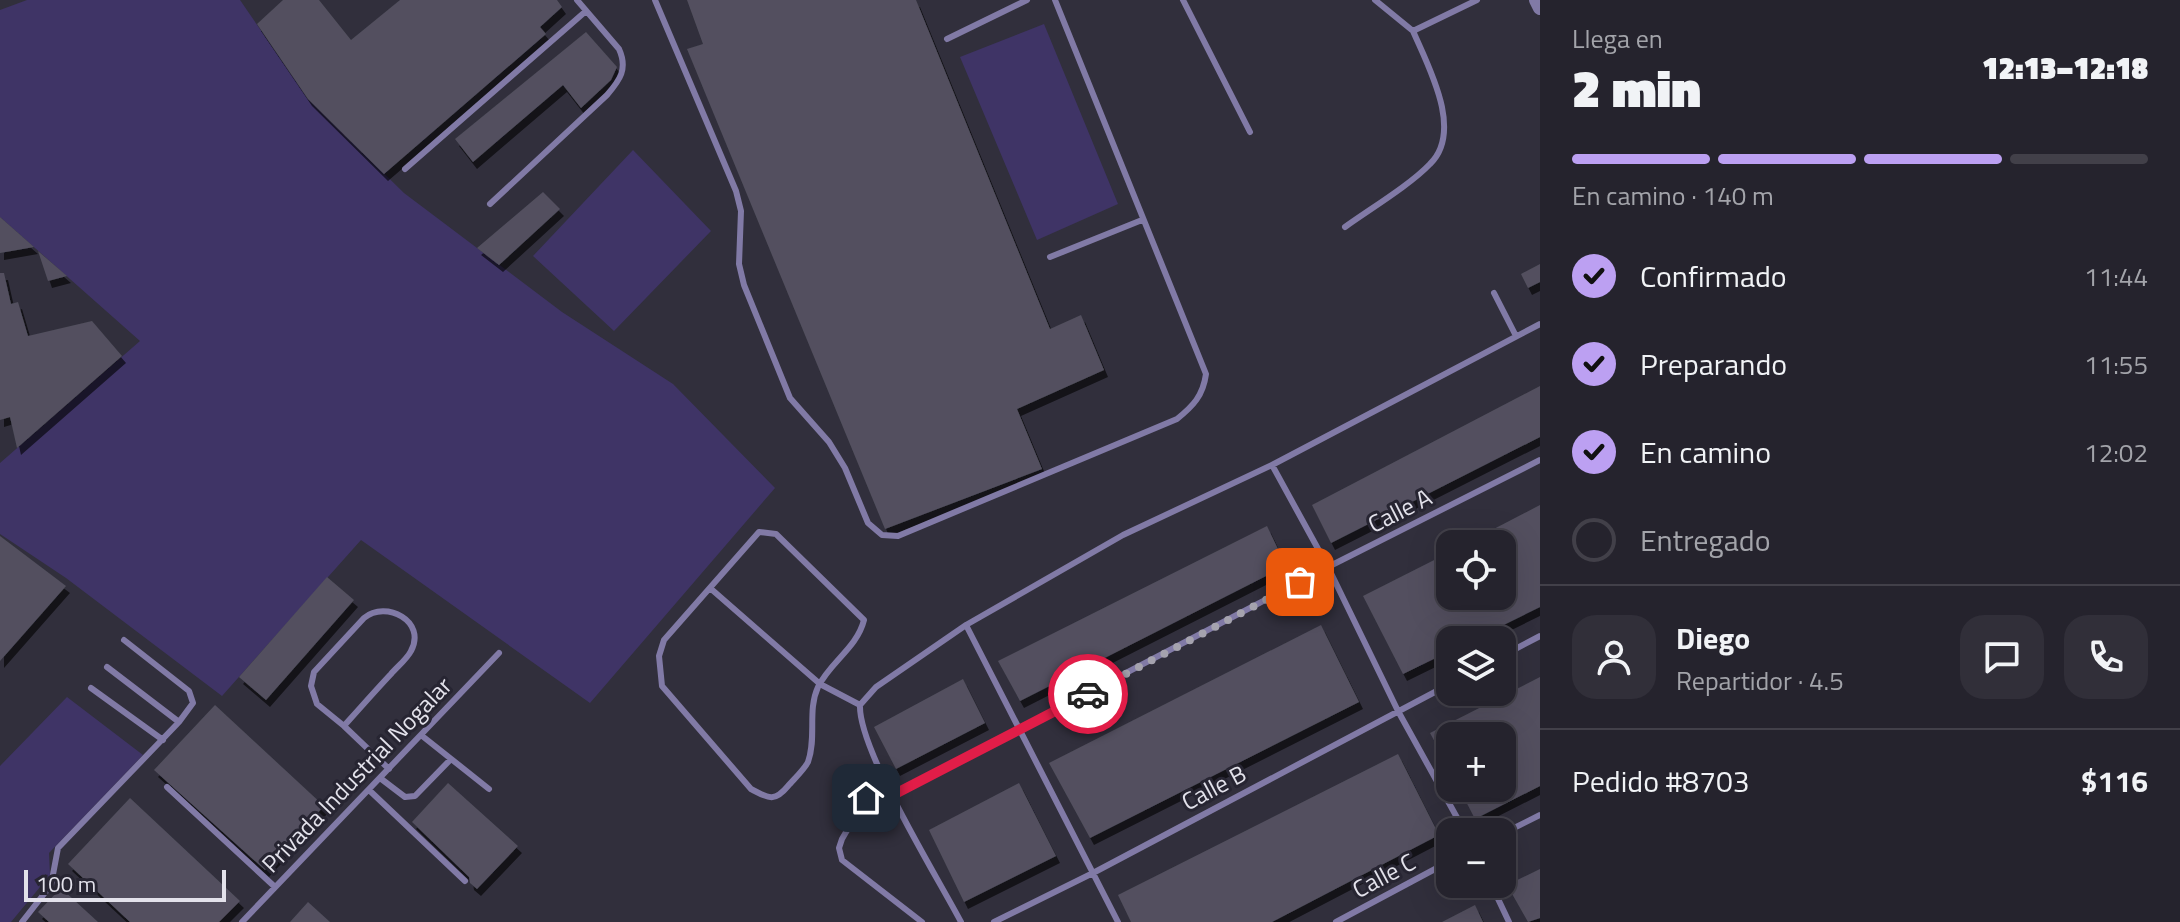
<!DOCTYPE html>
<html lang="es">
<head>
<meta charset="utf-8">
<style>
	body { margin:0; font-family:"Titillium Web",sans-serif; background:#312f39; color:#f1f3f6; height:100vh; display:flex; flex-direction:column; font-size:30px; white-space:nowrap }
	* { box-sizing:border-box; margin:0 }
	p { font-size:26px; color:#a3a4aa }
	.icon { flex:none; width:44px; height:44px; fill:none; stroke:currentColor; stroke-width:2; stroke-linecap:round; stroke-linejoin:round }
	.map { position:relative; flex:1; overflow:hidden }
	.panel { display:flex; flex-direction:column; background:#25232d; width:640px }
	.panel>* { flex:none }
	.controls { position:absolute; left:1436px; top:530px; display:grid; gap:16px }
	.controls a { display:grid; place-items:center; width:80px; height:80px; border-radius:16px; background:#25232d; box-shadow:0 8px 32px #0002,0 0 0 2px #424049; font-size:40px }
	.scale { position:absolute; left:24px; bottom:20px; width:202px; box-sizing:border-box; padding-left:8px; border:4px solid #e3e2eb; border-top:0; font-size:22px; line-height:28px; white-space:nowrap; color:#e3e2eb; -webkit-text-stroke:6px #272532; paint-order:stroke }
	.pin { position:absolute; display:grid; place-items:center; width:68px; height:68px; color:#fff; margin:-34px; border-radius:16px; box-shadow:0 4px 12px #0006 }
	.courier { position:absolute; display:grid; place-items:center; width:80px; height:80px; margin:-40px; border:6px solid #e11d48; border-radius:50%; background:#fff; color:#222; box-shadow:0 2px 10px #0007 }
	.head em { font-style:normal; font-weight:800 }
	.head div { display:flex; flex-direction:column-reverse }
	.head { display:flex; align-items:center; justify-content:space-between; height:136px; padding:0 32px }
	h1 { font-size:52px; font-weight:800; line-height:60px }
	.bar { display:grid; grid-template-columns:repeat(4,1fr); gap:12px 8px; align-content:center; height:96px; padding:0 32px }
	.bar i { height:10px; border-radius:6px; background:#424049 }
	.bar .selected { background:#bca0f2 }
	.bar p { grid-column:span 4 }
	.line { display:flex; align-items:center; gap:20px; padding:0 32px; border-top:2px solid #424049 }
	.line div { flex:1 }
	.round { display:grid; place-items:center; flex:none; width:84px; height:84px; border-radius:24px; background:#312f39 }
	ol { padding:0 32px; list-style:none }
	li { display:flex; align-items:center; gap:24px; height:88px }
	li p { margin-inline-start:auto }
	li .icon { padding:8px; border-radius:50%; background:#bca0f2; color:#111; stroke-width:4 }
	li:last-child { color:#a3a4aa }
	li i { width:44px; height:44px; border:4px solid #424049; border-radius:50% }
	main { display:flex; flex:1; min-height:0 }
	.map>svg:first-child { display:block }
</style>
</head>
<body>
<main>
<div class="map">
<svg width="1540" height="922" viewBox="0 0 1540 922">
	<defs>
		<filter id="shadow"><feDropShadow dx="4" dy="7" stdDeviation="0" flood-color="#0009"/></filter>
	</defs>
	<rect width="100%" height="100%" fill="#312f3c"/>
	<path fill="#3f3466" d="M27,0H240L308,99L404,193L562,312L673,384L775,488L590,703L361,540L222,696L66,578L0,534V463L140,341L0,217V10Z
		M1044,24L1118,204L1037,240L960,57Z
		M633,150L711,231L614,331L533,256Z
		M67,697L143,755L49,853L50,875L11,922H0V766Z"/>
	<path fill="#52505e" filter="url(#shadow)" d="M283,0H319L351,40L400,0H557L562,7L540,27L546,34L384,174L308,99L257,24Z
		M687,0H916L1050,329L1081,315L1104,370L1017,409L1042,469L885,529L687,49L703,44Z
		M586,32L617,67L611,80L581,108L563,85L473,162L455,139Z
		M543,192L560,209L499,265L477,248Z
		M0,217L34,247L0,253Z
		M38,251L67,276L48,281Z
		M1540,264V282L1528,288L1521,274Z
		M0,273H4L11,304L18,302L28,336L92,321L122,356L17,448L10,417L0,420Z
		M1540,386V437L1331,543L1312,505Z
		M1540,505V607L1473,640H1450V651L1403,674L1363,596L1450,552V596H1502V544H1465Z
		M1267,526L1286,566L1020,701L998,661Z
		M0,536L66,586L0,661Z
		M327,577L354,600L266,700L239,677Z
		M1321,625L1359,702L1090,838L1049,763Z
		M1540,677V786L1475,819L1459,788H1502V736H1450V770L1430,733Z
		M963,679L985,723L896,769L874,727Z
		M215,705L324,806L265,870L154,770Z
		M1398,754L1439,835L1272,922H1131L1118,895Z
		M448,783L518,846L477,889L470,883L469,877L412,822Z
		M1019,783L1056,856L964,902L929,830Z
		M130,798L240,901L219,922H130L68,864Z
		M1540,869V918L1528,922L1507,885Z
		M61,888L98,922H49L38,912Z
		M308,902L330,922H290Z
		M1475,905L1483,922H1442Z"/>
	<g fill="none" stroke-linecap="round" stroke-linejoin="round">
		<path stroke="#817aa6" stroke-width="6" d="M655,0L736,191L741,211L739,264L744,285L790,398L829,442L845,468L868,523L882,535L898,536L1177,419C1193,406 1203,396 1206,374L1055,0
			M1183,0L1250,132
			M1375,0L1413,31L1477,0
			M947,39L1027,0
			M405,169L586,11
			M490,204L607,95C620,80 628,69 619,49L577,0
			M1345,227C1370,209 1410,185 1430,164C1464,131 1428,66 1413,31
			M1050,257L1142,220
			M1494,293L1516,336
			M1272,465L1328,567L1398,711L1465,832
			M759,532L776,534L864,620C857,648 830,662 818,687C807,711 817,737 808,762C804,770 794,779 788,786C774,803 768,798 751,789L662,686L659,656L664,640Z
			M710,588L820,684L860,705
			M966,625L1118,922
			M1502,656L1540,636
			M107,667L179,722
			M91,688L163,740
			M860,705L876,687L966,625L1123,535L1272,465L1540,324
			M860,705C858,749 938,878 961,922
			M344,726C360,708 375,691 391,674C397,667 407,659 411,651C427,621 386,600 364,618L314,672L311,686L317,704L344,726L389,769
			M421,735L489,789
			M881,772L842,839L839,848L842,860L922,922
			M380,778L405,797L415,796L451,759
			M167,787L275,887
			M369,790L465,881
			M893,795L1328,567L1540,460
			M1502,834L1540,815
			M1491,884L1509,922
			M22,922L51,885L58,848L179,722L193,703L189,691L124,640
			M242,922L499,653
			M994,922L1093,873L1450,684
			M1336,922L1450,861"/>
		<path stroke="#817aa6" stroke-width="14" d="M1536,0L1540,8"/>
	</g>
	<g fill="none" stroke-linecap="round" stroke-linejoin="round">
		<path stroke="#a5a3ae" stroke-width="8" stroke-dasharray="0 14.4" d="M1088,694L1300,582"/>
		<path stroke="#e11d48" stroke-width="10" d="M866,798L881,772L893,795L1088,694"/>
	</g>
	<g text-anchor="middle" stroke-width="6" stroke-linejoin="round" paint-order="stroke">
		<g font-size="24" fill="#e3e2eb" stroke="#272532">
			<text transform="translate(1400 511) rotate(-27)" y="8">Calle A</text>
			<text transform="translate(357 775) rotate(-46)" y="8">Privada Industrial Nogalar</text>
			<text transform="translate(1214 788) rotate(-28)" y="8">Calle B</text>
			<text transform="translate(1384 876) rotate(-28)" y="8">Calle C</text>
		</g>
	</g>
</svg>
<div class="controls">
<a><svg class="icon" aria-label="locate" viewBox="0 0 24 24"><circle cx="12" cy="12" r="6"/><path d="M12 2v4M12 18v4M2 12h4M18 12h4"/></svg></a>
<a><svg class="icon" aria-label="layers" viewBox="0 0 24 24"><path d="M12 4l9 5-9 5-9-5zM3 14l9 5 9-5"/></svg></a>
<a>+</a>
<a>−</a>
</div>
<div class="scale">100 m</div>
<div class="pin" style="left:1300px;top:582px;background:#ea580c"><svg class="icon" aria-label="bag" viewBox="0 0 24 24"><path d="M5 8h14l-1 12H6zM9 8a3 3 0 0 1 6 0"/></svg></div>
<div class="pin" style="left:866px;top:798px;background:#1f2937"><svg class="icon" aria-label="home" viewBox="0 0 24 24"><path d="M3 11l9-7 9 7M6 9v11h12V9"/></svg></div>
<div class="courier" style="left:1088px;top:694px"><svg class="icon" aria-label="car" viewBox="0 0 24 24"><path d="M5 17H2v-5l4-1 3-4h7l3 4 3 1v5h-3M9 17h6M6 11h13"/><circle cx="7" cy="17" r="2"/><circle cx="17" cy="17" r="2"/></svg></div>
</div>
<section class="panel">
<div class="head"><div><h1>2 min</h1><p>Llega en</p></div><em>12:13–12:18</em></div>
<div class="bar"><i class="selected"></i><i class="selected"></i><i class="selected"></i><i></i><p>En camino · 140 m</p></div>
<ol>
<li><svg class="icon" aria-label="check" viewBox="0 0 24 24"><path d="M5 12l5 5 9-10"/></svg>Confirmado<p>11:44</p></li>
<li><svg class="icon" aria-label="check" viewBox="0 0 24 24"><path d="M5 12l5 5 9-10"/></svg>Preparando<p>11:55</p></li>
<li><svg class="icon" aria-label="check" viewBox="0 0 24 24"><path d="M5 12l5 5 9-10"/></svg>En camino<p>12:02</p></li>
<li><i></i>Entregado</li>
</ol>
<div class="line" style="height:144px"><a class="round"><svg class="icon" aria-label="person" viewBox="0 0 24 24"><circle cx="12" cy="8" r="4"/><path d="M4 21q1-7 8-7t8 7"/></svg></a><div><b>Diego</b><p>Repartidor · 4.5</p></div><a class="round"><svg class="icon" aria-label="chat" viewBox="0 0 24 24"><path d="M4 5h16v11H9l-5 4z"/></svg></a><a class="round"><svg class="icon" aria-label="phone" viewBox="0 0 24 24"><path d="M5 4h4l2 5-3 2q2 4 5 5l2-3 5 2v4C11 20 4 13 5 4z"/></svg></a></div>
<div class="line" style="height:104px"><div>Pedido #8703</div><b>$116</b></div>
</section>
</main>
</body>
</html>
